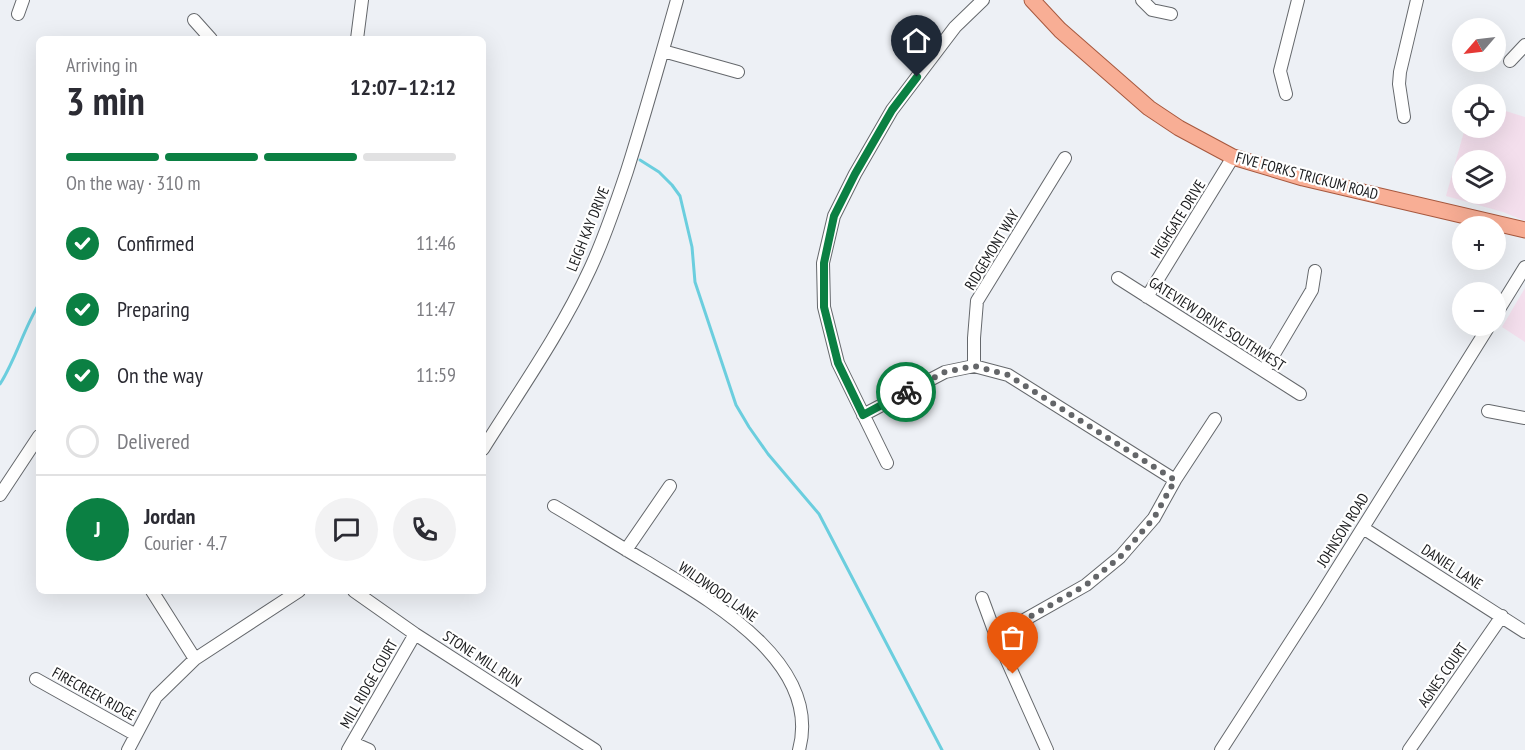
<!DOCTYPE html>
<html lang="en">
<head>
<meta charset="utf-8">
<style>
	body { margin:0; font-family:"PT Sans Narrow",sans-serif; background:#f2f2f3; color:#2b2b33; height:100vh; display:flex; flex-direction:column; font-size:22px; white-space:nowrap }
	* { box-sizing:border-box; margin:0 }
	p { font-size:20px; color:#7c7c81 }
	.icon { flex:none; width:33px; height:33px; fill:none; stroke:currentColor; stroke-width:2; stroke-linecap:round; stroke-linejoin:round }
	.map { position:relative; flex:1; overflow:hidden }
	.details { position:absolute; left:36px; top:36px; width:450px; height:558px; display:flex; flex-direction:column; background:#fff; border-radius:9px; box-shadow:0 6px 24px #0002 }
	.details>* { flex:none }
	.needle { width:39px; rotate:242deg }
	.buttons { position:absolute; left:1452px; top:18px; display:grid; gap:12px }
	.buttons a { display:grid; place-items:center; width:54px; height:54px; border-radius:50%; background:#fff; box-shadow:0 6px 24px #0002; font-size:30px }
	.pin { position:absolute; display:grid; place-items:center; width:51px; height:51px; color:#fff; margin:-62px -26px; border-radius:50% 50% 50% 0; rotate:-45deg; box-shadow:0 0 6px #0007 }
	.pin .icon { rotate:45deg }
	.courier { position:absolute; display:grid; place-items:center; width:60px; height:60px; margin:-30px; border:4px solid #0b8043; border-radius:50%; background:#fff; color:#222; box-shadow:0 2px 8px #0007 }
	.headline em { font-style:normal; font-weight:600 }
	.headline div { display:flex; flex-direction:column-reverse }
	.headline { display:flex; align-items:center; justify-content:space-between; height:102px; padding:0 30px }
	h1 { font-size:39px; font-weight:600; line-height:45px }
	.bar { display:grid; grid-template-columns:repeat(4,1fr); gap:9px 6px; align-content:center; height:72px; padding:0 30px }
	.bar i { height:8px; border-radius:4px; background:#e1e1e2 }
	.bar .current { background:#0b8043 }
	.bar p { grid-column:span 4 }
	.line { display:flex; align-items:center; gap:15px; padding:0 30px; border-top:2px solid #e1e1e2 }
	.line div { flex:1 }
	.round { display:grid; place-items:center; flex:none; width:63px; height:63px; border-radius:32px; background:#f2f2f3 }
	ol { padding:0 30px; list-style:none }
	li { display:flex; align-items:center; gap:18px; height:66px }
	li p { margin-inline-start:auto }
	li .icon { padding:6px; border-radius:50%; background:#0b8043; color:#fff; stroke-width:4 }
	li:last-child { color:#7c7c81 }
	li i { width:33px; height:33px; border:3px solid #e1e1e2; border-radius:50% }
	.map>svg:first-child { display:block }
</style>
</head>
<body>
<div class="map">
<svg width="1525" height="750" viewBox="0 0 1525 750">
	<rect width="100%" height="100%" fill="#edf0f5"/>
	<path fill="#f4dfed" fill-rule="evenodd" d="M1496,108L1525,117V221L1503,212L1446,196L1465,128H1496ZM1462,160H1496V194H1462Z
		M1525,288V342L1502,327Z"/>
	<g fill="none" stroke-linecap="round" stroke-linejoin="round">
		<path stroke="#6bcede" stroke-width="3" d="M640,160L659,172L672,185L680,196L692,247L695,282L736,405L749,427L768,454L819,514L942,750
			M0,384C16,359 23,330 39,304"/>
		<defs>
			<path id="minor" d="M1142,0L1152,10L1171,14
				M18,14L23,0
				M194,20L211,39
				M357,39L362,0
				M663,51L738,72
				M1510,61L1525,45
				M1286,94L1280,71L1298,0
				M1404,117L1399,84L1400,72L1417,0
				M1118,278L1300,394
				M1147,297L1233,157
				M1496,314L1525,267
				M974,366V338L977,301L1065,158
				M1264,371L1312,290L1315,271
				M1488,411L1525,418
				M863,415L945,372L974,366L1008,375L1175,480
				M483,449C520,390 561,332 590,269C605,237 616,204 627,171C645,114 661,57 677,0
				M887,463L838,363L824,307L823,263L834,216L855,174L892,110L955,27L983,0
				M0,495L39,436
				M554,506C585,524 614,543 645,561C706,598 823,661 799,750
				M1363,528L1525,632
				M626,550L670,486
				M152,591L195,659
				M354,591L415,634L595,750
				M982,598L996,636L1047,750
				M996,636L1086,585L1120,557L1154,518L1175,480L1215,419
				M36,679L136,735
				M353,743L369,750
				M128,750L156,697L195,659L299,591
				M348,750L415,634
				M1221,750L1317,601L1489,326
				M1409,750L1502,616"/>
			<path id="major" d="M1032,0L1060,30L1149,108L1179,128L1233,157L1303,178L1525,230"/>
		</defs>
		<use href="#minor" stroke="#65686c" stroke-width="14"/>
		<use href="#major" stroke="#a7583e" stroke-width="17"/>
		<use href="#minor" stroke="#fff" stroke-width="12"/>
		<use href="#major" stroke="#f8ae95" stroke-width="15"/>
	</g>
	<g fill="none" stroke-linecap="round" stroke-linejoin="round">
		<path stroke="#646669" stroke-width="6" stroke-dasharray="0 10.8" d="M906,392L945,372L974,366L1008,375L1175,480L1154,518L1120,557L1086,585L996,636L1013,674"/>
		<path stroke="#0b8043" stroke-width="8" d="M906,392L863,415L838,363L824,307V263L834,216L855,174L892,110L917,77"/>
	</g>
	<g text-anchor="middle" stroke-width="4.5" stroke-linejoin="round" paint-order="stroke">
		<g font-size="15" fill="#1b1c1e" stroke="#fff">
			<text transform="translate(1307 176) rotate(15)" y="5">FIVE FORKS TRICKUM ROAD</text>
			<text transform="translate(1178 219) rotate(-58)" y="5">HIGHGATE DRIVE</text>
			<text transform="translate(588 229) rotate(-68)" y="5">LEIGH KAY DRIVE</text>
			<text transform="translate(992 250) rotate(-59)" y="5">RIDGEMONT WAY</text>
			<text transform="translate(1217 324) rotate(33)" y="5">GATEVIEW DRIVE SOUTHWEST</text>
			<text transform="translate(1343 530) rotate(-58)" y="5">JOHNSON ROAD</text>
			<text transform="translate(1452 567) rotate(33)" y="5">DANIEL LANE</text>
			<text transform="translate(718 592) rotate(35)" y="5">WILDWOOD LANE</text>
			<text transform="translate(482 659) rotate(33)" y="5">STONE MILL RUN</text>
			<text transform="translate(1443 675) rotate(-55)" y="5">AGNES COURT</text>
			<text transform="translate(369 684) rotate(-60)" y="5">MILL RIDGE COURT</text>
			<text transform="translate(94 694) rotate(29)" y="5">FIRECREEK RIDGE</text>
		</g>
	</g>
</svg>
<div class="buttons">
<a><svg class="needle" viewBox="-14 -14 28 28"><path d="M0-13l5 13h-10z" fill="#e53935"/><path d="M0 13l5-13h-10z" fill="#7c7c81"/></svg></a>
<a><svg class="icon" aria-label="locate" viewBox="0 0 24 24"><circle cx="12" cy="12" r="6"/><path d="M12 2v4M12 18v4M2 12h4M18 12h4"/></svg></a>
<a><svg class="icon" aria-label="layers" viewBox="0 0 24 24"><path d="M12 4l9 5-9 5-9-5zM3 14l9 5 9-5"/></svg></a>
<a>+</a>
<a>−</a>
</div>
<div class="pin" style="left:1013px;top:674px;background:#ea580c"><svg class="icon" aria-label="bag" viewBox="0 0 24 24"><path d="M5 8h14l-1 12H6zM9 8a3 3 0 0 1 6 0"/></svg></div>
<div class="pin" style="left:917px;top:77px;background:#1f2937"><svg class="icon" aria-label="home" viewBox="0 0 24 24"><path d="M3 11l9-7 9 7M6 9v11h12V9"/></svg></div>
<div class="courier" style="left:906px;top:392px"><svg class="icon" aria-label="bike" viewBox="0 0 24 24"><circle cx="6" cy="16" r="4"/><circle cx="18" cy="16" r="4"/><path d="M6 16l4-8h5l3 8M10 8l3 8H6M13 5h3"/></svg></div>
<section class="details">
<div class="headline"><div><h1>3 min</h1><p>Arriving in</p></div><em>12:07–12:12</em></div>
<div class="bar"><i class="current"></i><i class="current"></i><i class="current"></i><i></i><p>On the way · 310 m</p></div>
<ol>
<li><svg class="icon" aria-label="check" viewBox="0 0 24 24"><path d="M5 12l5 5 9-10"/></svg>Confirmed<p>11:46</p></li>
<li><svg class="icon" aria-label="check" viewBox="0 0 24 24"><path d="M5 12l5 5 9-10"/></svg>Preparing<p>11:47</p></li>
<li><svg class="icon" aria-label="check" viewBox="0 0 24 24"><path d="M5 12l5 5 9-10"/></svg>On the way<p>11:59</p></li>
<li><i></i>Delivered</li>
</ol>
<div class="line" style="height:108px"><b class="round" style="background:#0b8043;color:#fff">J</b><div><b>Jordan</b><p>Courier · 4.7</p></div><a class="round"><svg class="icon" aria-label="chat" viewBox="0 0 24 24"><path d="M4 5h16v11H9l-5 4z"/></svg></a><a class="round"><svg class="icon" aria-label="phone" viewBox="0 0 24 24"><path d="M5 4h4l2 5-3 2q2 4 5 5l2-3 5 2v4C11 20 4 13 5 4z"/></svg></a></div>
</section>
</div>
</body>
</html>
